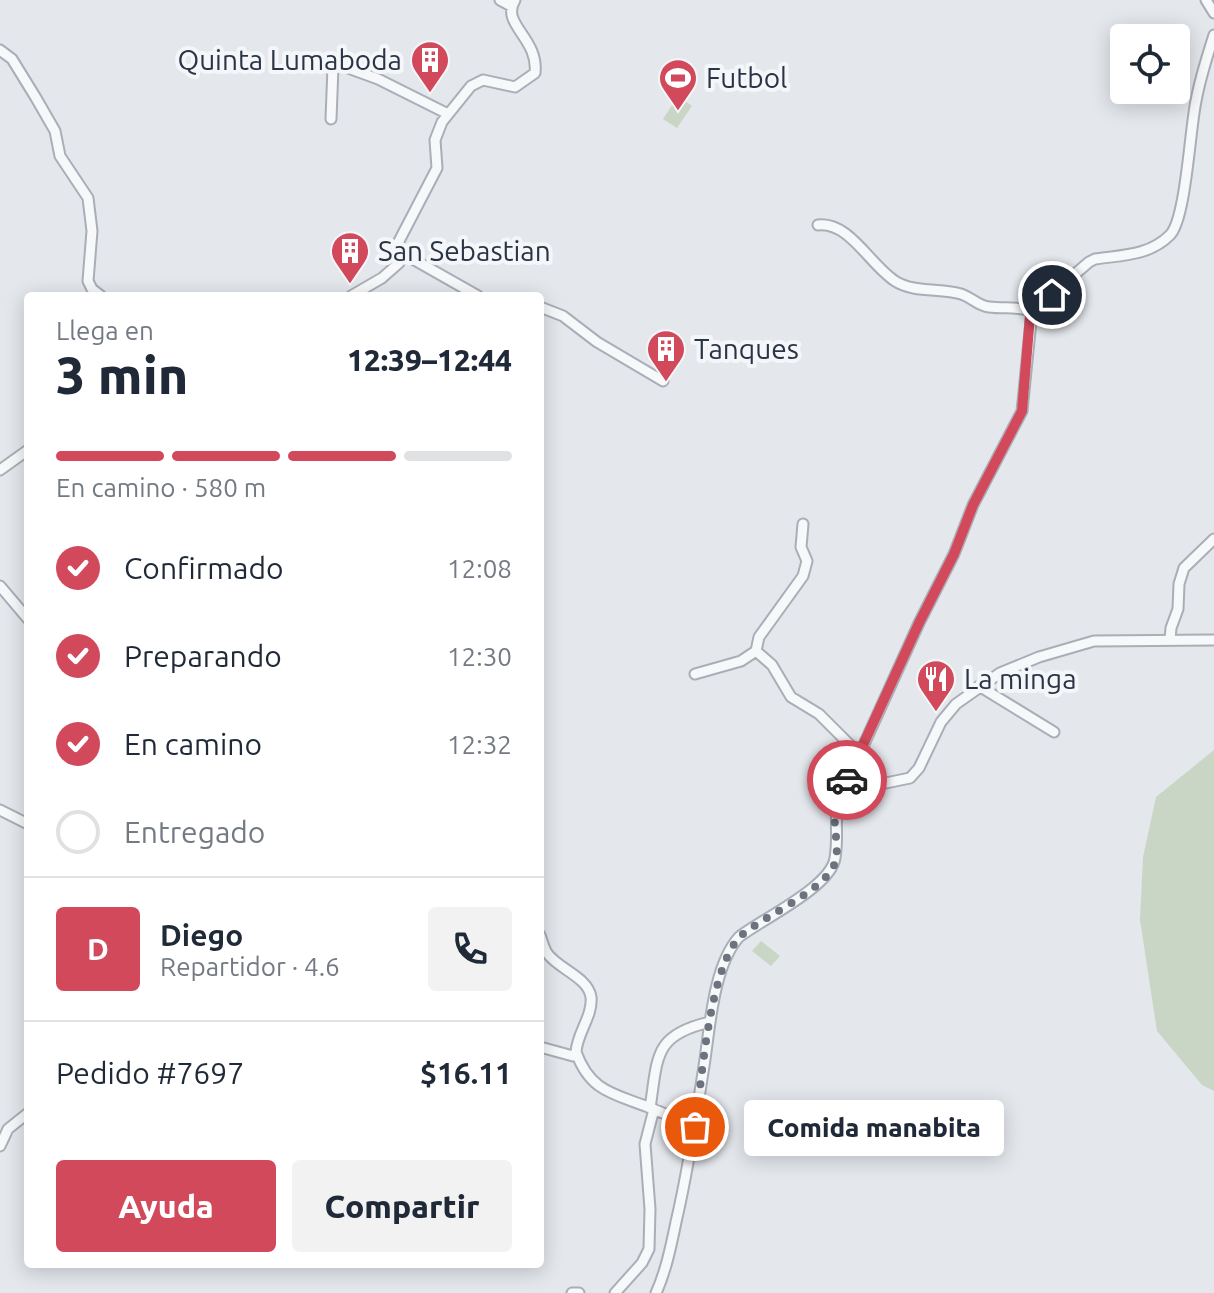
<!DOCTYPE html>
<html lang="es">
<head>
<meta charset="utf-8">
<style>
	body { margin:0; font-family:Ubuntu,sans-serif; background:#f2f2f3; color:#1f2937; height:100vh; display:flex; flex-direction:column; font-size:30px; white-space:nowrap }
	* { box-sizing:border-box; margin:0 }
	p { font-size:26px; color:#747a83 }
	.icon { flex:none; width:44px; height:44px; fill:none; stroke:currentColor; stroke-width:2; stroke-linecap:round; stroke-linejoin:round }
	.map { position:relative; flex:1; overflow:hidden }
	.sheet { position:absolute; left:24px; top:292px; width:520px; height:976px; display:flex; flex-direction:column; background:#fff; border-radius:8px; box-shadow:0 4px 20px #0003 }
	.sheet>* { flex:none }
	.buttons { position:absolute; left:1110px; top:24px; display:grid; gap:16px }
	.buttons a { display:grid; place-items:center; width:80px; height:80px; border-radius:8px; background:#fff; box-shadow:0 4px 20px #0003; font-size:40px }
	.pin { position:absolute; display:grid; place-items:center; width:68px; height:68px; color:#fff; margin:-34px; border:4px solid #fff; border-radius:50%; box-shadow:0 2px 8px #0007 }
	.courier { position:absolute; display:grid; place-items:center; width:80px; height:80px; margin:-40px; border:6px solid #d1495b; border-radius:50%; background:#fff; color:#222; box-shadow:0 2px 10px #0007 }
	.bubble { position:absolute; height:56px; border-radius:8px; background:#fff; box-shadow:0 4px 20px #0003; font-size:26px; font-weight:800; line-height:56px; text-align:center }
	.headline em { font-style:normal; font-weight:800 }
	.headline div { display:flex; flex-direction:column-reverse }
	.headline { display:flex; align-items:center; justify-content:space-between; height:136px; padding:0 32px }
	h1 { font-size:52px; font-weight:800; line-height:60px }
	.bar { display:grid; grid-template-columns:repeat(4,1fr); gap:12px 8px; align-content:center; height:96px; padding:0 32px }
	.bar i { height:10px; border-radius:6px; background:#e0e1e3 }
	.bar .on { background:#d1495b }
	.bar p { grid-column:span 4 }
	.line { display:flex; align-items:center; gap:20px; padding:0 32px; border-top:2px solid #e0e1e3 }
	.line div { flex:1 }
	.round { display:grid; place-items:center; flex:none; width:84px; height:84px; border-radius:8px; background:#f2f2f3 }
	ol { padding:0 32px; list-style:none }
	li { display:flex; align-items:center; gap:24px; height:88px }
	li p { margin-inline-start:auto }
	li .icon { padding:8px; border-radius:50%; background:#d1495b; color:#fff; stroke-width:4 }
	li:last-child { color:#747a83 }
	li i { width:44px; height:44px; border:4px solid #e0e1e3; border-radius:50% }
	.primary-button { display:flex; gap:16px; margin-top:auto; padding:16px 32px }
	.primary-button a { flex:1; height:92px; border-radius:8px; background:#d1495b; color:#fff; font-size:32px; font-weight:800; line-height:92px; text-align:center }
	.primary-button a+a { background:#f2f2f3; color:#1f2937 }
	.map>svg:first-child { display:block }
</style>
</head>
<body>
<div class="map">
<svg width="1214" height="1293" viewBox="0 0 1214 1293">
	<rect width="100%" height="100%" fill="#e4e7ec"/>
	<path fill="#c9d6c5" d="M678,96L692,106L677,128L663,119Z
		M1214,750V1091L1202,1085L1157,1031L1140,920L1143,857L1156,797Z
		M761,941L780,956L771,966L752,951Z"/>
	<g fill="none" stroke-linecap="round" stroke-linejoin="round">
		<defs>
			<path id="minor" d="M500,0L511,6
				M1206,0L1214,13
				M0,50L12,59L36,98L55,131L60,156L88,198L92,231L88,281L92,289L101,296
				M331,119L333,67L337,64L378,79L448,114
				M818,225C849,221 870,265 895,281C913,293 941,288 961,294C971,297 978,306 989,307C1004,309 1017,306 1032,311
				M397,250L478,296
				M351,296L382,278L399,263L398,243L437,168L435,140L442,122L471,86L483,80L515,87L535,73C539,38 500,24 515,0
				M540,307L563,316L597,342L663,381
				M0,470L28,450
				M803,524L801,547L807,561L803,576L759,637L756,651L772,665L791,697L819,714L858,753
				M0,586L28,619
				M1170,639L1171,628L1178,609L1179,584L1184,568L1214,539
				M695,674L741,661L756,651
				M979,686L1054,732
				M846,784L919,623L954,554L973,505L1022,411L1032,311L1089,262L1095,259C1122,255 1149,256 1170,235C1186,219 1190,128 1196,101C1200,78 1207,57 1214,35
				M0,810L28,824
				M540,935C542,941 544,948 547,953C558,969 588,977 591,997C593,1016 577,1033 576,1052C590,1092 615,1094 648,1107C664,1113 679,1120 695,1127
				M540,1047L573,1056L576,1052
				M650,1108C658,1057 653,1035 710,1022
				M0,1146L8,1129L28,1113
				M572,1293H579
				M615,1293L642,1263L649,1249L650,1209L645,1144L654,1109
				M656,1293C666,1271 671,1246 676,1222C688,1171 696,1118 704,1066C710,1028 713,966 739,937C762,919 831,887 835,858C840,827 830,816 846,784H881L910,778L919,768L941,722L956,704L1000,673L1039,657L1094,641L1214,640"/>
		</defs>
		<use href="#minor" stroke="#a9aeb7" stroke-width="13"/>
		<use href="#minor" stroke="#f7f8fa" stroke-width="9"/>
	</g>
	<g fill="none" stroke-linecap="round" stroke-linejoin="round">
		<path stroke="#6c737f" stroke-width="8" stroke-dasharray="0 14.4" d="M695,1127C702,1082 709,962 743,934C767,915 816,894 832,869C842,853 833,832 835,814C836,802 842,791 847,780"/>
		<path stroke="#d1495b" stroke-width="10" d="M847,780L919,623L954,554L973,505L1022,411L1030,316L1035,308L1052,295"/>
	</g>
	<defs>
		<symbol id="building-pin" viewBox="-11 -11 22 30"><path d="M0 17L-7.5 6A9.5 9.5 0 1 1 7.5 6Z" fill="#d1495b" stroke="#f4f6f9"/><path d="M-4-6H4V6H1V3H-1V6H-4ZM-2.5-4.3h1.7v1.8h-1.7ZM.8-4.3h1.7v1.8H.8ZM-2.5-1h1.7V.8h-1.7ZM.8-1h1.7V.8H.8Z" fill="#fff"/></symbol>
		<symbol id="stadium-pin" viewBox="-11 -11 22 30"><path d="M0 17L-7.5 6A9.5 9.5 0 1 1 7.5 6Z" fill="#d1495b" stroke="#f4f6f9"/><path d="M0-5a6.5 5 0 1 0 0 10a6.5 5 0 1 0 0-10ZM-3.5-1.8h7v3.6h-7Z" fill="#fff"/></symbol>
		<symbol id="restaurant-pin" viewBox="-11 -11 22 30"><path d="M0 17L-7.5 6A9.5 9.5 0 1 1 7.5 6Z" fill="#d1495b" stroke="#f4f6f9"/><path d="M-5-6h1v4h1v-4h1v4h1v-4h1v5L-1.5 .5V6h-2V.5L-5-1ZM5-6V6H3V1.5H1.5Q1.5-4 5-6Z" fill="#fff"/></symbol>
	</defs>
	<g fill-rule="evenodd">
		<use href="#building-pin" x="408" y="38" width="44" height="60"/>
		<use href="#stadium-pin" x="656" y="56" width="44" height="60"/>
		<use href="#building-pin" x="328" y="229" width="44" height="60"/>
		<use href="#building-pin" x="644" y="327" width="44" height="60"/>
		<use href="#restaurant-pin" x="914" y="657" width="44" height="60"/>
	</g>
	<g text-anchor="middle" stroke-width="8" stroke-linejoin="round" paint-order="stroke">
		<g font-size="28" fill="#2b3445" stroke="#f4f6f9" text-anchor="start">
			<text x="402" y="70" text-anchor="end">Quinta Lumaboda</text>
			<text x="706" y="88">Futbol</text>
			<text x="378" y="261">San Sebastian</text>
			<text x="694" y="359">Tanques</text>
			<text x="964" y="689">La minga</text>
		</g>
	</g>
</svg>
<div class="buttons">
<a><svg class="icon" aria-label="locate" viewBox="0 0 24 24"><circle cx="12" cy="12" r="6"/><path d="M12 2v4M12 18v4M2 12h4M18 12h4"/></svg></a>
</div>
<div class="pin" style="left:695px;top:1127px;background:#ea580c"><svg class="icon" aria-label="bag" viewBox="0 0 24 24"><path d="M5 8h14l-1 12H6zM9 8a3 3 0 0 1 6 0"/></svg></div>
<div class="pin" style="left:1052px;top:295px;background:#1f2937"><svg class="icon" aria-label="home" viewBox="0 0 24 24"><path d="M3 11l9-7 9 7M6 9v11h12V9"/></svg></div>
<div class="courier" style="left:847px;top:780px"><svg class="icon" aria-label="car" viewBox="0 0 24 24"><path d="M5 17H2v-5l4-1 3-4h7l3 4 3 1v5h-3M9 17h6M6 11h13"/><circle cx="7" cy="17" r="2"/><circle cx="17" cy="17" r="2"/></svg></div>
<div class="bubble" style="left:744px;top:1100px;width:260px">Comida manabita</div>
<section class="sheet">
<div class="headline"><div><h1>3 min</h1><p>Llega en</p></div><em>12:39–12:44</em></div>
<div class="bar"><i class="on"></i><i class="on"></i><i class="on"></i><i></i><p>En camino · 580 m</p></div>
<ol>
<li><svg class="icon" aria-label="check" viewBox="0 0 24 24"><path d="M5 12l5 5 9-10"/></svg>Confirmado<p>12:08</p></li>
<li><svg class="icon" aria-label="check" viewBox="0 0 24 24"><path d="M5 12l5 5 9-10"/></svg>Preparando<p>12:30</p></li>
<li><svg class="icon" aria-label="check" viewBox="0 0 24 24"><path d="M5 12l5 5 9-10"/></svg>En camino<p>12:32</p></li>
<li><i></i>Entregado</li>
</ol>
<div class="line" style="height:144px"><b class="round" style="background:#d1495b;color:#fff">D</b><div><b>Diego</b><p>Repartidor · 4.6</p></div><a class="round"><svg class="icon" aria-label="phone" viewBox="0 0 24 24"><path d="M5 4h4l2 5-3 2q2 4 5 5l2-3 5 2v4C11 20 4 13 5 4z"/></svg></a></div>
<div class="line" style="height:104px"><div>Pedido #7697</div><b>$16.11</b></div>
<div class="primary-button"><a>Ayuda</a><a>Compartir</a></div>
</section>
</div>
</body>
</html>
